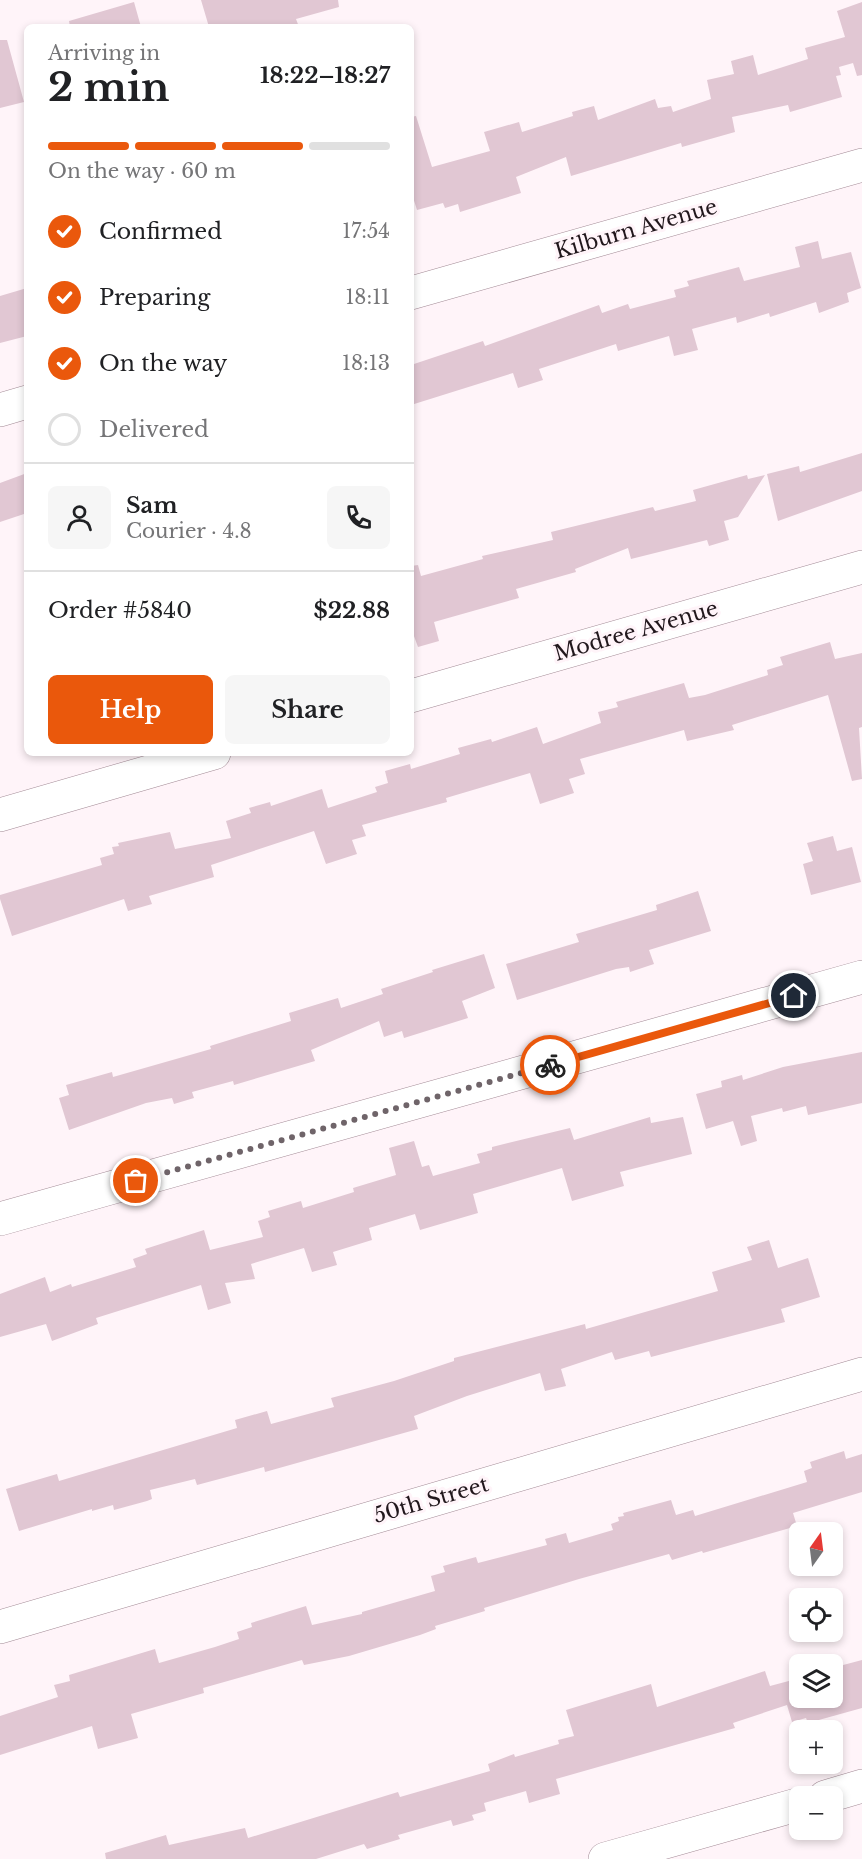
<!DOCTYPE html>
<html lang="en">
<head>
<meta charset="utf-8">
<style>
	body { margin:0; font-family:"Libre Baskerville",serif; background:#f6f6f6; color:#202124; height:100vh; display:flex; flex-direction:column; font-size:22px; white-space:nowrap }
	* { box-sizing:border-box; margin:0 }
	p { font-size:20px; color:#757577 }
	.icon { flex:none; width:33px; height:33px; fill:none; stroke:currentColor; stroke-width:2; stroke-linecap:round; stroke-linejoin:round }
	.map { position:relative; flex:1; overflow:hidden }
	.side { position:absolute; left:24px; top:24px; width:390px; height:732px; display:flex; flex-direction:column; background:#fff; border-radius:9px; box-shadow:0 3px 9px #0003 }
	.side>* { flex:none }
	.needle { width:39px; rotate:14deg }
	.controls { position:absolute; left:789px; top:1522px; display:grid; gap:12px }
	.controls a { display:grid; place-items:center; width:54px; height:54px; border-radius:9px; background:#fff; box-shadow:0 3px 9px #0003; font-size:30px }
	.pin { position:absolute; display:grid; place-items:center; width:51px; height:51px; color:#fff; margin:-26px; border:3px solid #fff; border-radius:50%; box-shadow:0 2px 6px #0007 }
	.courier { position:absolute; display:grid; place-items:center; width:60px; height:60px; margin:-30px; border:4px solid #ea580c; border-radius:50%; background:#fff; color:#222; box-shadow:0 2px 8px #0007 }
	.summary em { font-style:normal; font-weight:700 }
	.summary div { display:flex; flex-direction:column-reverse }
	.summary { display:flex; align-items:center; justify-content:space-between; height:102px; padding:0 24px }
	h1 { font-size:39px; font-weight:700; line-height:45px }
	.bar { display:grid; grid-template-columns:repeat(4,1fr); gap:9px 6px; align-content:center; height:72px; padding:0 24px }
	.bar i { height:8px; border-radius:4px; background:#e0e0e0 }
	.bar .current { background:#ea580c }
	.bar p { grid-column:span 4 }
	.line { display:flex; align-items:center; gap:15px; padding:0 24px; border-top:2px solid #e0e0e0 }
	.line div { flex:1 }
	.round { display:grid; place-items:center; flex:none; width:63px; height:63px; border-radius:9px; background:#f6f6f6 }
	ol { padding:0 24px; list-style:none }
	li { display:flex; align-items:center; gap:18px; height:66px }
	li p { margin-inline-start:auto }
	li .icon { padding:6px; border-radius:50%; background:#ea580c; color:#fff; stroke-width:4 }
	li:last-child { color:#757577 }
	li i { width:33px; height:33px; border:3px solid #e0e0e0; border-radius:50% }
	.primary-button { display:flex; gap:12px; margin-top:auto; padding:12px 24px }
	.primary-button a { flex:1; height:69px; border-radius:9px; background:#ea580c; color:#fff; font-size:24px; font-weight:700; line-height:69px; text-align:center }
	.primary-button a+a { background:#f6f6f6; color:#202124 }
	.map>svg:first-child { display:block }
</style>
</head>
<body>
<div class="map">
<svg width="862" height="1859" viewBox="0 0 862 1859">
	<rect width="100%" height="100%" fill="#fff4f9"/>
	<path fill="#e1c7d3" d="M201,0H338L339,7L296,19L299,27H209Z
		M134,2L141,27H70L69,21Z
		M862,2V75L857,76L853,63L839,67L841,75L836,76L842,97L790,112L788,105L732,117L735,132L682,147L681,143L571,176L566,157L516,177L521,193L460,212L458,204L445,208L443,203L417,210L411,191V117L416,116L432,167L490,151L484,132L519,122L522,132L573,116L572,112L594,106L598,120L655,99L658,108L671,106L673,112L711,99L707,80L734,74L731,61L753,55L758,75L808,59L805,48L845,37L837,11Z
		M0,40H7L24,102L0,108Z
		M818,241L822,259L851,252L861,288L847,293L849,302L819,313L816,302L770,317L769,313L737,323L736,317L692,329L698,350L674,356L669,336L618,351L616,344L539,369L543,380L518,388L513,373L411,405V365L483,341L485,346L599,305L602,313L628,304L630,309L676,297L674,290L689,286L687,281L739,267L744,281L800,267L795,247Z
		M27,288V336L0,343V296Z
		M862,453V491L778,521L767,474L799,466L800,472Z
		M27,473V513L0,522V483Z
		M747,475L748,479L765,475L738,517L724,521L729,540L709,546L707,540L631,559L628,548L575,569L576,572L516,589L519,598L434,622L439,641L418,647L411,628V566L418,565L421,576L483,559L482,556L553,540L551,532L653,507L655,511L696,501L693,490Z
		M830,642L835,659L862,653V727L859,728L862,779L852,781L828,695L732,725L734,730L687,741L684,730L580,759L585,774L569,779L574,793L540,804L530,773L446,798L447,802L362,825L366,836L352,840L357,854L326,864L314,831L211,865L214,877L149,896L152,904L128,911L124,899L12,936L0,899V895L102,865L100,858L114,854L112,847L119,846L118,843L170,832L175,849L231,838L226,821L251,813L249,808L270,802L271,806L322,789L328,808L377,792L375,787L388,783L385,771L410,764L411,769L460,754L458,748L491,739L492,742L537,727L543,744L601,723L598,712L618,707L616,702L684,683L689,698L705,695L768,675L767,670L783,665L780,657Z
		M833,836L837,851L852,847L861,882L811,895L803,864L813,861L807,843Z
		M698,891L711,931L649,950L654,964L630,972L629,967L616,969L517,1000L506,964L579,942L576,934L657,910L656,905Z
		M484,954L495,988L462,1001L468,1018L404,1038L402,1031L384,1037L379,1021L311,1050L315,1061L234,1085L233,1081L192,1092L194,1098L174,1104L172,1098L146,1103L69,1130L59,1098L69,1095L66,1085L112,1072L113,1077L211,1049L210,1046L291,1021L289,1013L338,998L341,1008L383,994L381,989L433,972L432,970Z
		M862,1052V1103L808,1115L806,1106L783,1112L782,1108L751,1116L757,1141L741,1146L733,1121L706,1129L696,1094L722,1087L721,1081L742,1075L743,1080L783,1067Z
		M650,1117L651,1123L683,1117L692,1154L620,1172L624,1186L572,1201L562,1168L473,1194L478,1213L420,1230L415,1214L369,1228L372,1240L333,1252L337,1265L312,1272L304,1248L251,1264L255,1279L225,1283L231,1303L208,1310L201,1285L96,1318L98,1324L52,1341L46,1324L0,1337V1294L45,1277L50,1292L71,1284L72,1287L136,1267L133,1259L147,1254L145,1249L204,1230L210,1250L263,1237L258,1221L270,1217L268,1211L301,1201L303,1208L354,1192L353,1188L396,1175L389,1148L414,1141L422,1167L429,1165L433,1176L480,1163L477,1154L492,1150V1147L570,1128L574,1140Z
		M769,1240L778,1268L808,1258L820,1297L781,1309L785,1322L651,1357L649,1351L615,1360L612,1352L561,1369L566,1386L545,1391L540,1373L467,1396L414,1416L418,1429L265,1472L264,1467L197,1485L195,1479L150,1490L152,1499L147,1501L114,1510L113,1505L92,1511V1509L19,1531L6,1489L57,1474L59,1481L237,1428L235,1420L267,1411L271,1424L334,1407L331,1398L394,1381L454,1361V1358L585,1324L586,1329L718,1291L712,1272L752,1260L747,1247Z
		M844,1451L846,1459L862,1454V1492L793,1513L797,1526L703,1553L702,1551L672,1560L669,1554L579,1579L484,1608L485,1611L435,1626L436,1629L420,1635L349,1656L304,1665L302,1660L203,1688L204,1693L131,1714L138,1738L98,1749L92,1726L0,1755V1716L58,1697L54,1685L70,1681L69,1675L155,1649L159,1663L215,1647L239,1639L237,1632L252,1627L251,1623L306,1606L312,1625L362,1614V1612L435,1591L431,1576L445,1572L443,1566L476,1557L478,1563L547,1545L545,1539L566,1533L569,1543L613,1530L611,1524L619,1521L618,1517L624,1516L623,1513L671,1500L676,1515L693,1510L695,1516L807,1482L804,1471L812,1468L810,1462Z
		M862,1660V1708L808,1723L806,1718L792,1722L787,1705L733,1723L735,1728L556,1779L560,1794L529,1803L526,1791L484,1803L486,1811L472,1815L474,1820L453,1826L451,1820L398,1835L400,1839L367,1849L364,1844L316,1859H106L105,1853L166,1835L169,1845L245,1828L248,1838L398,1792L400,1797L490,1771L488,1764L514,1754L515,1757L559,1744L558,1740L574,1736L566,1710L651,1684L657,1707L765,1671L770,1686L800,1678V1698H832V1668Z"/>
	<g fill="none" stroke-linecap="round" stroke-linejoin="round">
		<defs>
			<path id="minor" d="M411,293L862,165
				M0,410L27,402
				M411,696L862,567
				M0,815L214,753
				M0,1219L862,977
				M0,1627L862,1374
				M825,1797L862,1786
				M605,1859L800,1804"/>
		</defs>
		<use href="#minor" stroke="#a38b96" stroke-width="34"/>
		<use href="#minor" stroke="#fff" stroke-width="33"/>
	</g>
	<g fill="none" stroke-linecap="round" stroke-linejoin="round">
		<path stroke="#6f6469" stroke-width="6" stroke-dasharray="0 10.8" d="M136,1181L550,1065"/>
		<path stroke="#ea580c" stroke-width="8" d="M550,1065L794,996"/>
	</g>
	<g text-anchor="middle" stroke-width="6" stroke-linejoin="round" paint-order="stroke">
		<g font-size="21" fill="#21171c" stroke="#fff4f9">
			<text transform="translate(636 229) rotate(-16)" y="7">Kilburn Avenue</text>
			<text transform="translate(636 631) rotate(-16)" y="7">Modree Avenue</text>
			<text transform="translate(431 1500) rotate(-16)" y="7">50th Street</text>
		</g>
	</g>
</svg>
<div class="controls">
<a><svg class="needle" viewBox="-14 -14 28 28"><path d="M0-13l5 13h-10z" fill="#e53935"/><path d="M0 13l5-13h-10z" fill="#757577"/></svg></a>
<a><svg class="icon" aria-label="locate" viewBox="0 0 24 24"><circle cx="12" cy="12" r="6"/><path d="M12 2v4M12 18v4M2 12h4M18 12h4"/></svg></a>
<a><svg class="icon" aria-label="layers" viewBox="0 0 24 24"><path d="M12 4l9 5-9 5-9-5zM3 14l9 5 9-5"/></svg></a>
<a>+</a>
<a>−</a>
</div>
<div class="pin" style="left:136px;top:1181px;background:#ea580c"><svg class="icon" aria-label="bag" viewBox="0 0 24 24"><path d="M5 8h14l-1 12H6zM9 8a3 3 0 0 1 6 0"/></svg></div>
<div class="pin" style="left:794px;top:996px;background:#1f2937"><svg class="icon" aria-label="home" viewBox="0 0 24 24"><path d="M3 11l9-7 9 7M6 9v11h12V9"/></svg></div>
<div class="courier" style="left:550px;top:1065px"><svg class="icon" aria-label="bike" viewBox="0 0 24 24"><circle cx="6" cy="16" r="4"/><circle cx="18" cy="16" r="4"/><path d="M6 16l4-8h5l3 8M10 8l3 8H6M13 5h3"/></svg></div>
<section class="side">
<div class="summary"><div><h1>2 min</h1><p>Arriving in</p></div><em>18:22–18:27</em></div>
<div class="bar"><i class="current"></i><i class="current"></i><i class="current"></i><i></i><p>On the way · 60 m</p></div>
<ol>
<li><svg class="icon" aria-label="check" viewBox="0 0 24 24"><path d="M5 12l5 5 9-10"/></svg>Confirmed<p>17:54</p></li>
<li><svg class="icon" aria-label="check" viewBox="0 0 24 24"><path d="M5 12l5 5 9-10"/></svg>Preparing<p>18:11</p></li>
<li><svg class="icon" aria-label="check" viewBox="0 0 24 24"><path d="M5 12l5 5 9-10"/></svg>On the way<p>18:13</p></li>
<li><i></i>Delivered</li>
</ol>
<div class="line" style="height:108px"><a class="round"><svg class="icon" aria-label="person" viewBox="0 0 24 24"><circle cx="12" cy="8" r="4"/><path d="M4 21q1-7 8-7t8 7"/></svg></a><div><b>Sam</b><p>Courier · 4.8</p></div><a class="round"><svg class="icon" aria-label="phone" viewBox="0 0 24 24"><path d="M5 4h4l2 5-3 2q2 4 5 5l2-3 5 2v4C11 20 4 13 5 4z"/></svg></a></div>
<div class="line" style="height:78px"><div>Order #5840</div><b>$22.88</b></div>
<div class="primary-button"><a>Help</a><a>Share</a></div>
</section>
</div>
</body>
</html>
